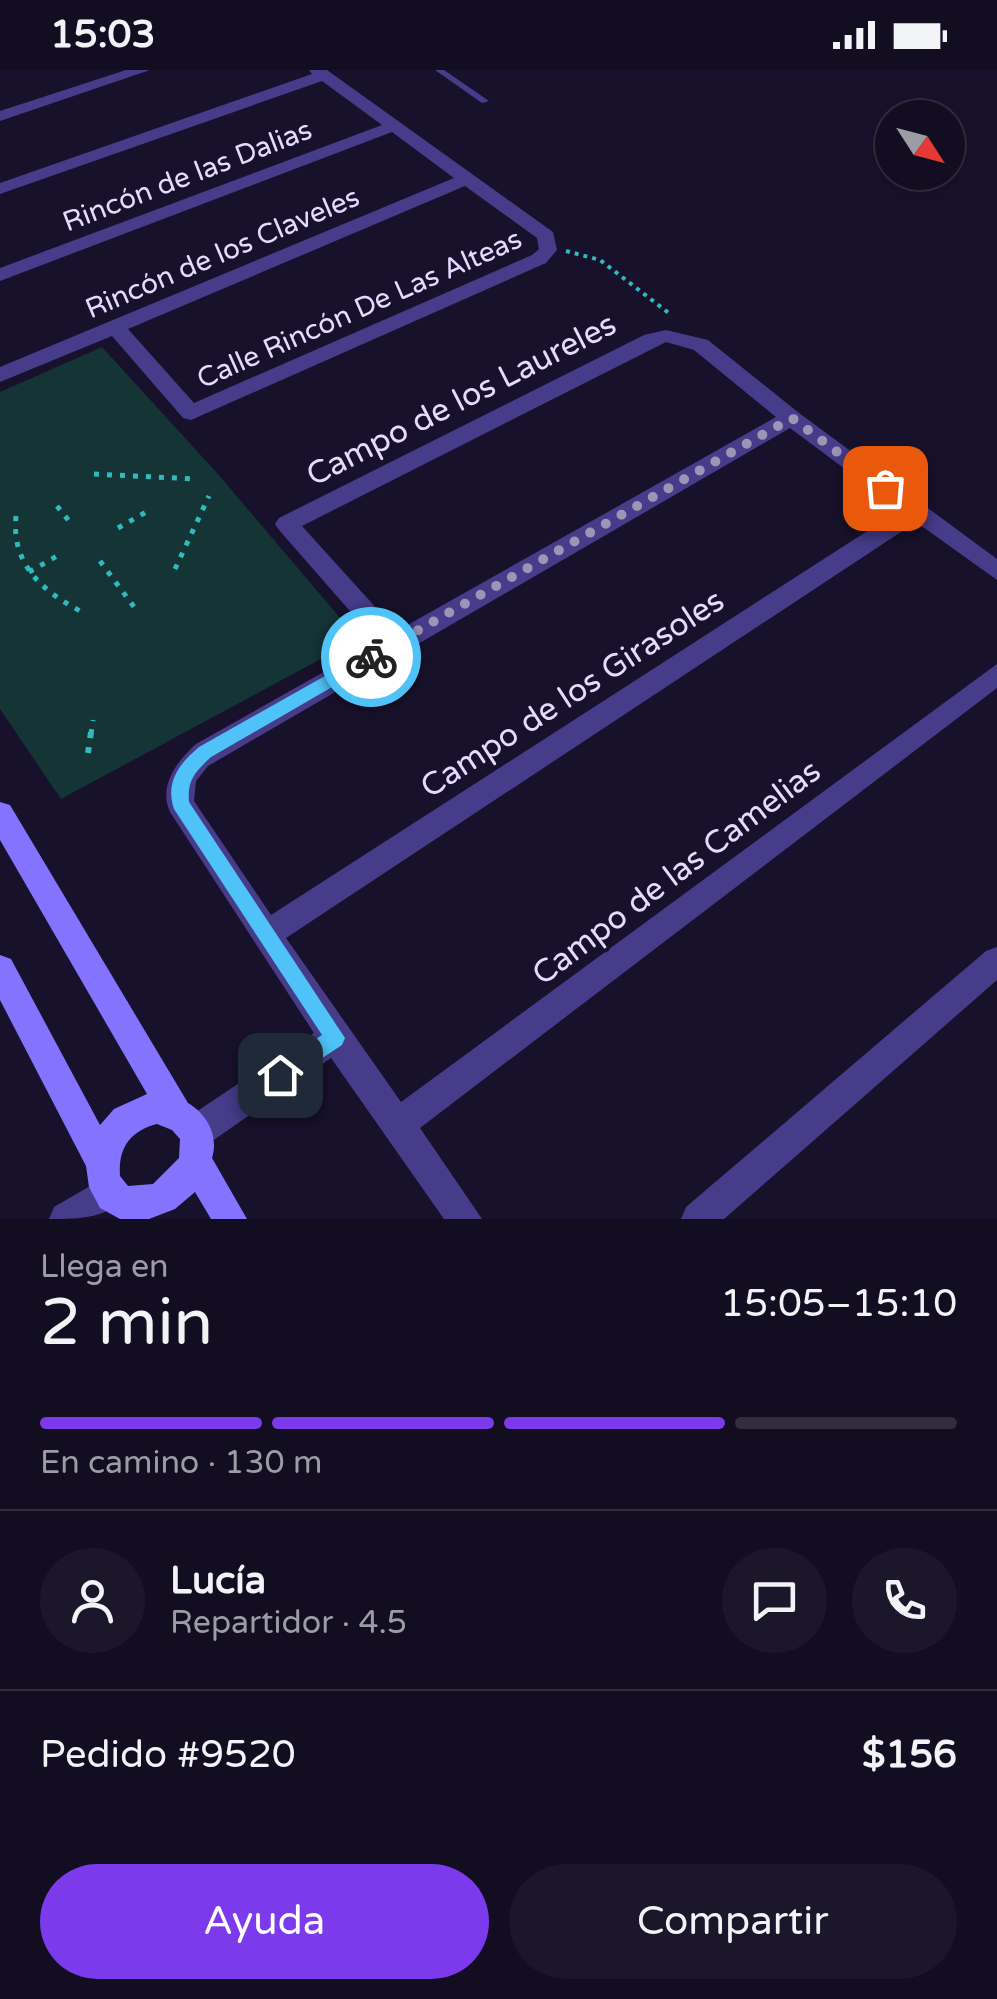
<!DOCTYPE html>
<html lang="es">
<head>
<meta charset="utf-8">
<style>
	body { margin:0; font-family:"Varela Round",sans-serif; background:#1b162a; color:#f1f3f6; height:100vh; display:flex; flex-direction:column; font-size:38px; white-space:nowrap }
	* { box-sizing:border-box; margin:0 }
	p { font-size:32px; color:#9c9ca5 }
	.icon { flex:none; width:55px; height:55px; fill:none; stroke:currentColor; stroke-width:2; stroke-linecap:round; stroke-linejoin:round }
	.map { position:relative; height:1149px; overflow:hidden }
	.side { display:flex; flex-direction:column; background:#120d21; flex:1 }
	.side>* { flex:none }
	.needle { width:65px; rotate:126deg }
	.controls { position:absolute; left:875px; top:30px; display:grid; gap:20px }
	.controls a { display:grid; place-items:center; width:90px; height:90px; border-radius:50%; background:#120d21; box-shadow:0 5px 25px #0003,0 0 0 2px #312d3f; font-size:50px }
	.pin { position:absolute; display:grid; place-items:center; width:85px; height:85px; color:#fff; margin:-42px; border-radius:20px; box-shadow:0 5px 15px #0006 }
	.courier { position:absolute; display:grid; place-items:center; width:100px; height:100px; margin:-50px; border:8px solid #4fc3f7; border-radius:50%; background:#fff; color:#222; box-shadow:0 2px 12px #0007 }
	.headline em { font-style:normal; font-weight:600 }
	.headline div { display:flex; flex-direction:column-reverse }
	.headline { display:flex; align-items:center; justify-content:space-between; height:170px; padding:0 40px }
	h1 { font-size:65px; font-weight:600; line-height:75px }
	.bar { display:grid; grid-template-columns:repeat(4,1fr); gap:15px 10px; align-content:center; height:120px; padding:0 40px }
	.bar i { height:12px; border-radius:8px; background:#312d3f }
	.bar .on { background:#7c3aed }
	.bar p { grid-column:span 4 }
	.line { display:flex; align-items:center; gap:25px; padding:0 40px; border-top:2px solid #312d3f }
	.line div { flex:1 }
	.round { display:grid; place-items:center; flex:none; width:105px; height:105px; border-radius:52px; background:#1b162a }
	.button { display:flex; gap:20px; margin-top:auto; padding:20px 40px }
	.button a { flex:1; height:115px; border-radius:60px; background:#7c3aed; color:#fff; font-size:40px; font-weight:600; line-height:115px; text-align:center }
	.button a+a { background:#1b162a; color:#f1f3f6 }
	.status { display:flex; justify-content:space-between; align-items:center; height:70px; padding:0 50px; background:#120d21; direction:ltr }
	.status svg { height:28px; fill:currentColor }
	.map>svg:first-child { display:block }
</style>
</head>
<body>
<div class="status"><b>15:03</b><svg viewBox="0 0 49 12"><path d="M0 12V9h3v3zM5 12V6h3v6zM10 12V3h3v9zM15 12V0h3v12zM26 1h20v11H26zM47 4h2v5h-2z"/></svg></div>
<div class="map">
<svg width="997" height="1149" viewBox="0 0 997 1149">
	<rect width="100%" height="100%" fill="#18112c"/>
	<path fill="#143436" d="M102,277L217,403L358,569L61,729L0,639V322Z"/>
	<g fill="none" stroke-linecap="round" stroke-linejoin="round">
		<path stroke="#31babe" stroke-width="4" stroke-dasharray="4 5" stroke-linecap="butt" d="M566,181L600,190L670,244"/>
		<path stroke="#31babe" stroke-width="5" stroke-dasharray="5 8" stroke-linecap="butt" d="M94,404L196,409
			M57,436L73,456
			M16,446C11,494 42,521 82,542
			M118,458L148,441
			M100,491L134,537
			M175,499L209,426
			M29,502L57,486
			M91,664L93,650"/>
		<path stroke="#31babe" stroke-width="6" stroke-dasharray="6 9" stroke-linecap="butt" d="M88,683L91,662"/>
		<path fill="#463c8a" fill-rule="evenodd" d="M435,0H444L489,31L482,33Z"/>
		<path fill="#463c8a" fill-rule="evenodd" d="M126,0H150L0,51V41Z
			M309,0H327L553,162L557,180L546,193L191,350L183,348L112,266L0,312V297L454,108L392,62L0,211V198L382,55L322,11L0,124V113L312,4ZM465,116L537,168L539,179L532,185L194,333L128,259Z
			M666,260L708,270L799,343L997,489V510L916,452L286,868L401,1032L997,594V618L420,1058L482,1149H444L331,988L208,1074L196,1078L184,1074L180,1062L184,1050L314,963L170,742C158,716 177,691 196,674L377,572L279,460L275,454L279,448L644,265ZM666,272L694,280L776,347L397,561L302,456ZM790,358L900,440L271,845L194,731L196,711L208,696Z
			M997,877V910L724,1149H681L686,1137L986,881Z
			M109,1105L121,1110L126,1122C113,1149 78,1149 49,1149L54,1137Z"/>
		<path fill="#8373ff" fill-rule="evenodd" d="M0,732L10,735L188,1033C207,1044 219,1066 212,1088L247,1149H211L195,1122L175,1139L149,1149H120L100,1138L89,1117L86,1096L0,930V885L11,889L100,1055L114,1039L147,1024L0,770ZM157,1054L172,1060L180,1069L179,1088L153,1114L128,1116L120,1106C118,1078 130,1061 157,1054Z"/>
	</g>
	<path fill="#4fc3f7" d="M371,580L377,582V591L211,687C195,702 187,710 189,732L345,968L342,975L280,1016L272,1013L269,1005L272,998L322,965L174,739C165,712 179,694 199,677Z"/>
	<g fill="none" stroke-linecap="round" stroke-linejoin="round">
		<path stroke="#9c95b5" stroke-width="10" stroke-dasharray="0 18" d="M371,587L792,348L885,418"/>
	</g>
	<g text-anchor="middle" stroke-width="8" stroke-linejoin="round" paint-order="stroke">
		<g font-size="28" fill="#e3dcff" stroke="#18112c">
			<text transform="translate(187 105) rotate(-21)" y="10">Rincón de las Dalias</text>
			<text transform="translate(222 182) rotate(-23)" y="10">Rincón de los Claveles</text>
			<text transform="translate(359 238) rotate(-24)" y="10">Calle Rincón De Las Alteas</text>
		</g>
		<g font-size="32" fill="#e3dcff" stroke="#18112c">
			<text transform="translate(461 329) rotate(-27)" y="11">Campo de los Laureles</text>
			<text transform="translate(572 623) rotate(-33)" y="11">Campo de los Girasoles</text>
			<text transform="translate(676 802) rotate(-37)" y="11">Campo de las Camelias</text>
		</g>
	</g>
</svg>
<div class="controls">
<a><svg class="needle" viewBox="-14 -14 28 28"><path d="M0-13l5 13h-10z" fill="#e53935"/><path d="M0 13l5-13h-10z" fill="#9c9ca5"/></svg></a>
</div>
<div class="pin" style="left:885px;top:418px;background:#ea580c"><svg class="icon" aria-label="bag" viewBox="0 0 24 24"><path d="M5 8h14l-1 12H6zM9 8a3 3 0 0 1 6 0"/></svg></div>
<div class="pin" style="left:280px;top:1005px;background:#1f2937"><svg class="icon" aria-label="home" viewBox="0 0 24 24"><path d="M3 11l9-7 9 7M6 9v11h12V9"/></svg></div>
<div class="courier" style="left:371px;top:587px"><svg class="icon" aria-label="bike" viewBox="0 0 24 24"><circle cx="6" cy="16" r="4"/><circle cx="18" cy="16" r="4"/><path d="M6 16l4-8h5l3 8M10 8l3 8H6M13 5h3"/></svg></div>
</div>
<section class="side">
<div class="headline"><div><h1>2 min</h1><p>Llega en</p></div><em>15:05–15:10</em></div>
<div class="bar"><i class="on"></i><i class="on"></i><i class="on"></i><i></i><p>En camino · 130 m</p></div>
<div class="line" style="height:180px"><a class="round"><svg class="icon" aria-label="person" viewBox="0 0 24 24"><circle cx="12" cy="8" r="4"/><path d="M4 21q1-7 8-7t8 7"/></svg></a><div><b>Lucía</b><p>Repartidor · 4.5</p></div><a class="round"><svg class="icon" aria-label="chat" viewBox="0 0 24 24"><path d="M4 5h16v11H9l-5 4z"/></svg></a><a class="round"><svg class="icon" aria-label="phone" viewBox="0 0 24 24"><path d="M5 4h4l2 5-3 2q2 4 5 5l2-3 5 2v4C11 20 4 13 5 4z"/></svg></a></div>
<div class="line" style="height:130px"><div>Pedido #9520</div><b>$156</b></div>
<div class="button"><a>Ayuda</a><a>Compartir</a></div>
</section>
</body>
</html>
